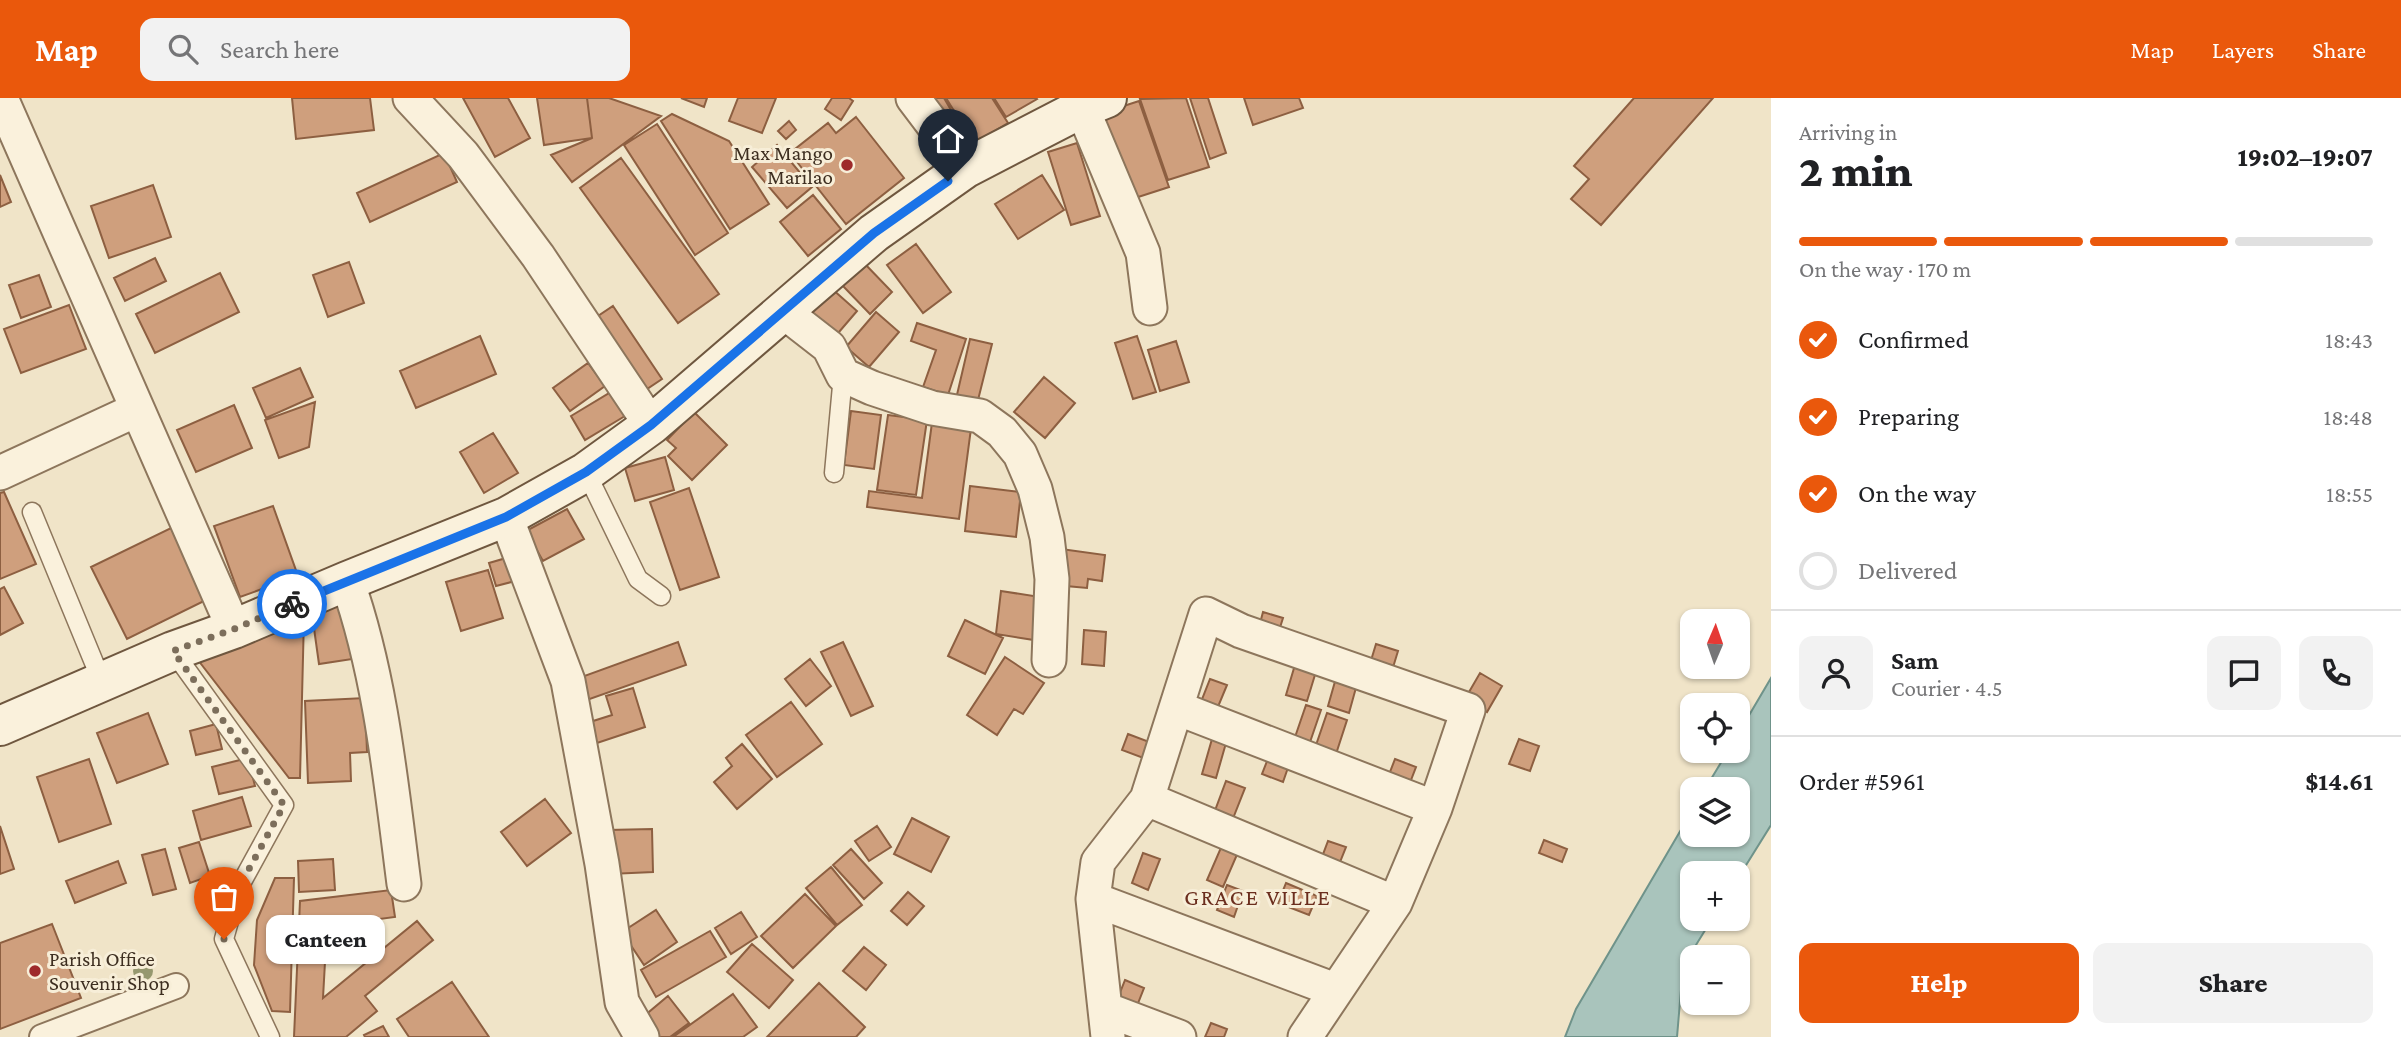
<!DOCTYPE html>
<html lang="en">
<head>
<meta charset="utf-8">
<style>
	body { margin:0; font-family:"Crimson Pro",serif; background:#f2f2f2; color:#202124; height:100vh; display:flex; flex-direction:column; font-size:26px; white-space:nowrap }
	* { box-sizing:border-box; margin:0 }
	p { font-size:23px; color:#757577 }
	.icon { flex:none; width:38px; height:38px; fill:none; stroke:currentColor; stroke-width:2; stroke-linecap:round; stroke-linejoin:round }
	.map { position:relative; flex:1; overflow:hidden }
	.side { display:flex; flex-direction:column; background:#fff; width:630px }
	.side>* { flex:none }
	.needle { width:46px; rotate:2deg }
	.tools { position:absolute; left:1680px; top:511px; display:grid; gap:14px }
	.tools a { display:grid; place-items:center; width:70px; height:70px; border-radius:14px; background:#fff; box-shadow:0 2px 5px #0004; font-size:35px }
	.pin { position:absolute; display:grid; place-items:center; width:60px; height:60px; color:#fff; margin:-72px -30px; border-radius:50% 50% 50% 0; rotate:-45deg; box-shadow:0 0 7px #0007 }
	.pin .icon { rotate:45deg }
	.courier { position:absolute; display:grid; place-items:center; width:70px; height:70px; margin:-35px; border:5px solid #1a73e8; border-radius:50%; background:#fff; color:#222; box-shadow:0 2px 9px #0007 }
	.bubble { position:absolute; height:49px; border-radius:14px; background:#fff; box-shadow:0 2px 5px #0004; font-size:23px; font-weight:800; line-height:49px; text-align:center }
	.headline em { font-style:normal; font-weight:800 }
	.headline div { display:flex; flex-direction:column-reverse }
	.headline { display:flex; align-items:center; justify-content:space-between; height:119px; padding:0 28px }
	h1 { font-size:46px; font-weight:800; line-height:52px }
	.bar { display:grid; grid-template-columns:repeat(4,1fr); gap:10px 7px; align-content:center; height:84px; padding:0 28px }
	.bar i { height:9px; border-radius:5px; background:#e0e0e0 }
	.bar .on { background:#ea580c }
	.bar p { grid-column:span 4 }
	.line { display:flex; align-items:center; gap:18px; padding:0 28px; border-top:2px solid #e0e0e0 }
	.line div { flex:1 }
	.round { display:grid; place-items:center; flex:none; width:74px; height:74px; border-radius:14px; background:#f2f2f2 }
	ol { padding:0 28px; list-style:none }
	li { display:flex; align-items:center; gap:21px; height:77px }
	li p { margin-inline-start:auto }
	li .icon { padding:7px; border-radius:50%; background:#ea580c; color:#fff; stroke-width:4 }
	li:last-child { color:#757577 }
	li i { width:38px; height:38px; border:4px solid #e0e0e0; border-radius:50% }
	.primary-button { display:flex; gap:14px; margin-top:auto; padding:14px 28px }
	.primary-button a { flex:1; height:80px; border-radius:14px; background:#ea580c; color:#fff; font-size:28px; font-weight:800; line-height:80px; text-align:center }
	.primary-button a+a { background:#f2f2f2; color:#202124 }
	header { display:flex; align-items:center; gap:42px; box-sizing:border-box; height:98px; padding:0 35px; background:#ea580c; color:#fff }
	header strong { font-size:33px }
	nav { display:flex; gap:38px; margin-inline-start:auto; font-size:24px }
	.search { width:490px; height:63px; background:#f2f2f2; display:flex; align-items:center; gap:18px; box-sizing:border-box; padding:0 24px; border-radius:14px; color:#757577; font-size:26px }
	main { display:flex; flex:1; min-height:0 }
	.map>svg:first-child { display:block }
</style>
</head>
<body>
<header>
<strong>Map</strong>
<div class="search"><svg class="icon" aria-label="search" viewBox="0 0 24 24"><circle cx="10" cy="10" r="6"/><path d="M15 15l6 6"/></svg>Search here</div>
<nav><a>Map</a><a>Layers</a><a>Share</a></nav>
</header>
<main>
<div class="map">
<svg width="1771" height="939" viewBox="0 0 1771 939">
	<rect width="100%" height="100%" fill="#f0e4c8"/>
	<path fill="#a9c4bc" stroke="#6f938a" stroke-width="2" d="M1771,580V727L1738,780V775H1692V821H1712L1683,868L1677,939H1565L1576,911L1692,713V737H1738V691H1705L1728,653H1738V636Z"/>
	<path fill="#cf9f7d" stroke="#8d5f41" stroke-width="2" d="M292,0H370L374,32L296,41Z
		M463,0H508L530,40L495,59Z
		M537,0H587L592,40L544,47Z
		M587,0H609L661,18L572,84L551,57L592,40Z
		M681,0H707L704,9Z
		M738,0H776L762,35L729,23Z
		M832,0H849L853,3L841,22L825,11Z
		M920,0H944L951,12L944,18Z
		M946,0H992L1008,25L974,45Z
		M994,0H1036L1037,1L1006,19Z
		M1186,0L1209,69L1168,82L1140,1Z
		M1190,0H1208L1226,55L1210,61Z
		M1244,0H1299L1303,10L1253,27Z
		M1634,0H1713L1601,127L1571,101L1589,81L1574,68Z
		M1139,3L1169,89L1129,102L1099,16Z
		M672,16L729,43L769,106L730,131L661,23Z
		M856,19L904,80L846,126L790,55L828,25L836,35Z
		M789,23L796,32L786,41L778,33Z
		M657,26L728,135L695,157L624,47Z
		M1077,45L1100,118L1071,127L1048,54Z
		M777,47L812,89L787,110L752,69Z
		M444,55L457,84L370,124L357,95Z
		M621,60L719,196L678,225L580,90Z
		M0,77L11,104L0,109Z
		M1042,77L1064,112L1018,141L995,106Z
		M153,87L171,139L109,160L91,108Z
		M813,97L841,131L808,158L780,124Z
		M916,146L951,194L923,215L887,167Z
		M155,160L166,183L125,203L114,180Z
		M349,164L364,205L328,219L313,177Z
		M864,165L892,194L870,216L842,187Z
		M220,175L239,214L155,255L136,216Z
		M39,177L51,209L21,220L9,187Z
		M831,190L857,213L833,241L806,218Z
		M69,207L86,251L21,275L4,231Z
		M613,208L662,281L644,293L595,220Z
		M876,214L899,234L869,269L846,249Z
		M917,225L966,241L948,297L923,289L936,252L911,243Z
		M480,238L496,276L416,310L400,273Z
		M1137,238L1156,294L1133,301L1115,245Z
		M970,241L992,246L977,306L956,301Z
		M1176,243L1189,284L1160,293L1148,252Z
		M588,265L605,288L570,313L553,290Z
		M300,270L313,299L266,320L253,290Z
		M1044,279L1075,305L1045,340L1014,314Z
		M611,294L625,318L585,342L571,318Z
		M315,304L309,349L279,360L265,322Z
		M234,307L252,350L196,374L177,332Z
		M851,313L881,317L874,371L844,367Z
		M694,314L727,347L692,382L668,358L676,350L667,342Z
		M888,317L927,322L916,397L877,392Z
		M933,317L972,323L959,421L867,409L869,393L922,400Z
		M493,335L518,375L484,395L460,354Z
		M665,359L674,392L635,403L625,370Z
		M970,388L1021,394L1016,439L965,433Z
		M689,390L719,479L680,492L650,404Z
		M4,394L36,466L0,481V395Z
		M273,408L298,478L240,499L214,428Z
		M567,411L584,441L543,463L526,433Z
		M171,430L206,502L127,541L91,469Z
		M1061,451L1105,457L1102,483L1088,481L1087,490L1066,488Z
		M513,458L519,482L496,488L489,465Z
		M488,472L503,520L461,533L446,484Z
		M4,489L23,525L0,537V491Z
		M1001,493L1040,499L1034,542L996,536Z
		M350,497L359,560L319,566L312,516Z
		M1263,514L1283,520L1277,539L1258,533Z
		M304,519L300,680H289L198,562Z
		M965,522L1003,540L985,576L948,558Z
		M1084,532L1106,534L1104,568L1082,566Z
		M678,544L686,567L584,603L576,581Z
		M843,544L873,608L851,618L821,554Z
		M1376,546L1398,553L1391,576L1369,569Z
		M1005,559L1044,585L1023,616L1014,611L997,637L967,617Z
		M1297,560L1318,567L1307,603L1286,597Z
		M810,561L831,588L806,608L785,581Z
		M1480,575L1502,588L1487,614L1465,601Z
		M1336,580L1357,586L1349,615L1328,608Z
		M1210,581L1227,587L1215,616L1199,609Z
		M633,590L645,629L597,645L590,624L612,617L606,598Z
		M365,600L367,654L350,655L351,683L308,685L305,603Z
		M791,604L822,646L777,679L746,637Z
		M1306,607L1321,612L1309,647L1294,642Z
		M148,615L168,666L117,685L97,635Z
		M1327,615L1347,622L1336,656L1315,650Z
		M216,626L222,651L196,657L190,633Z
		M1214,634L1228,638L1216,680L1202,676Z
		M1128,636L1152,645L1146,661L1122,652Z
		M1519,641L1539,648L1530,673L1509,666Z
		M742,646L772,681L737,711L714,684L732,668L726,660Z
		M1271,653L1291,661L1283,684L1262,676Z
		M248,660L255,688L219,696L212,669Z
		M89,661L111,726L59,744L37,679Z
		M1395,661L1416,669L1406,695L1385,687Z
		M1226,683L1245,690L1228,733L1210,726Z
		M242,699L251,728L201,742L193,713Z
		M545,701L571,735L527,768L501,734Z
		M912,720L949,739L931,774L894,756Z
		M0,728L14,771L0,776Z
		M877,728L891,749L869,763L855,743Z
		M652,731L653,774L610,776L608,732Z
		M1544,742L1567,751L1562,764L1539,755Z
		M1328,743L1346,749L1336,774L1319,767Z
		M199,744L210,778L190,785L179,750Z
		M1223,745L1239,752L1223,789L1207,782Z
		M165,751L176,791L153,797L142,757Z
		M851,751L882,785L864,801L833,767Z
		M1143,755L1160,761L1148,792L1132,785Z
		M333,761L335,792L299,794L298,763Z
		M118,763L126,785L75,805L66,783Z
		M831,769L862,807L837,827L806,790Z
		M275,780H294L290,914L272,913L254,867L257,822Z
		M1286,785L1317,798L1309,817L1278,805Z
		M1227,787L1243,793L1234,819L1217,812Z
		M391,792L395,819L327,828L323,900L417,823L433,842L365,898L377,913L346,939H294L300,803Z
		M908,794L924,808L907,827L891,813Z
		M805,796L836,828L793,870L761,838Z
		M656,812L677,844L644,867L622,834Z
		M741,814L757,839L731,856L715,830Z
		M52,826L81,900L0,931V845Z
		M710,833L726,859L656,899L641,872Z
		M752,846L793,882L769,910L727,874Z
		M864,849L886,867L866,892L843,873Z
		M1125,882L1144,890L1133,918L1114,910Z
		M452,884L489,939H409L397,921Z
		M819,885L865,929L856,939H767Z
		M733,896L757,929L743,939H673Z
		M668,898L689,925L670,939H659L643,919Z
		M1211,925L1227,931L1224,939H1205Z
		M383,928L389,939H365L364,937Z"/>
	<g fill="none" stroke-linecap="round" stroke-linejoin="round">
		<defs>
			<path id="service" d="M586,374L638,481L661,498
				M834,375L843,277
				M32,414L102,584
				M173,553L284,707L238,791L224,841L270,939"/>
			<path id="pedestrian" d="M42,939L176,888"/>
			<path id="minor" d="M1,0L234,531
				M410,0L463,57L538,158L651,327
				M913,0L966,70
				M1082,10L1143,155L1150,210
				M784,214L829,249L843,277L872,290L932,310L980,318L1002,334L1020,356L1035,391L1047,439L1052,481L1049,562
				M0,375L136,312
				M506,419L568,583L602,766L622,904L642,939
				M347,483C381,579 391,685 404,786
				M1177,610L1435,710
				M1147,701L1395,805
				M1093,801L1335,892
				M1105,911L1179,939
				M1108,939L1093,801L1098,764L1147,701L1206,516L1241,533L1468,612L1435,710L1395,805L1305,939"/>
			<path id="secondary" d="M0,628L173,553L234,531L347,483L506,419L586,374L651,327L874,135L966,70L1082,10L1107,0"/>
		</defs>
		<use href="#service" stroke="#8d765c" stroke-width="21"/>
		<use href="#pedestrian" stroke="#8d765c" stroke-width="28"/>
		<use href="#minor" stroke="#8d765c" stroke-width="37"/>
		<use href="#secondary" stroke="#6f573f" stroke-width="42"/>
		<use href="#service" stroke="#faf1dc" stroke-width="18"/>
		<use href="#pedestrian" stroke="#faf1dc" stroke-width="24"/>
		<use href="#minor" stroke="#faf1dc" stroke-width="33"/>
		<use href="#secondary" stroke="#faf1dc" stroke-width="38"/>
	</g>
	<circle fill="#96986f" cx="143" cy="873" r="10"/>
	<g fill="none" stroke-linecap="round" stroke-linejoin="round">
		<path stroke="#7c6e5b" stroke-width="7" stroke-dasharray="0 12.6" d="M224,841L238,791L284,707L173,553L234,531L292,506"/>
		<path stroke="#1a73e8" stroke-width="9" d="M292,506L506,419L586,374L651,327L874,135L948,83"/>
	</g>
	<g fill="#9e2a2b" stroke="#f7eed8" stroke-width="2.5">
		<circle cx="847" cy="67" r="7"/>
		<circle cx="35" cy="873" r="7"/>
	</g>
	<g text-anchor="middle" stroke-width="6" stroke-linejoin="round" paint-order="stroke">
		<g font-size="21" fill="#3d2e20" stroke="#f7eed8" text-anchor="end">
			<text x="833" y="62">Max Mango<tspan x="833" dy="24">Marilao</tspan></text>
			<text x="49" y="868" text-anchor="start">Parish Office<tspan x="49" dy="24">Souvenir Shop</tspan></text>
		</g>
		<g font-size="23" letter-spacing="2" fill="#6b2e1e" stroke="#f7eed8">
			<text x="1258" y="807">GRACE VILLE</text>
		</g>
	</g>
</svg>
<div class="tools">
<a><svg class="needle" viewBox="-14 -14 28 28"><path d="M0-13l5 13h-10z" fill="#e53935"/><path d="M0 13l5-13h-10z" fill="#757577"/></svg></a>
<a><svg class="icon" aria-label="locate" viewBox="0 0 24 24"><circle cx="12" cy="12" r="6"/><path d="M12 2v4M12 18v4M2 12h4M18 12h4"/></svg></a>
<a><svg class="icon" aria-label="layers" viewBox="0 0 24 24"><path d="M12 4l9 5-9 5-9-5zM3 14l9 5 9-5"/></svg></a>
<a>+</a>
<a>−</a>
</div>
<div class="pin" style="left:224px;top:841px;background:#ea580c"><svg class="icon" aria-label="bag" viewBox="0 0 24 24"><path d="M5 8h14l-1 12H6zM9 8a3 3 0 0 1 6 0"/></svg></div>
<div class="pin" style="left:948px;top:83px;background:#1f2937"><svg class="icon" aria-label="home" viewBox="0 0 24 24"><path d="M3 11l9-7 9 7M6 9v11h12V9"/></svg></div>
<div class="courier" style="left:292px;top:506px"><svg class="icon" aria-label="bike" viewBox="0 0 24 24"><circle cx="6" cy="16" r="4"/><circle cx="18" cy="16" r="4"/><path d="M6 16l4-8h5l3 8M10 8l3 8H6M13 5h3"/></svg></div>
<div class="bubble" style="left:266px;top:817px;width:119px">Canteen</div>
</div>
<section class="side">
<div class="headline"><div><h1>2 min</h1><p>Arriving in</p></div><em>19:02–19:07</em></div>
<div class="bar"><i class="on"></i><i class="on"></i><i class="on"></i><i></i><p>On the way · 170 m</p></div>
<ol>
<li><svg class="icon" aria-label="check" viewBox="0 0 24 24"><path d="M5 12l5 5 9-10"/></svg>Confirmed<p>18:43</p></li>
<li><svg class="icon" aria-label="check" viewBox="0 0 24 24"><path d="M5 12l5 5 9-10"/></svg>Preparing<p>18:48</p></li>
<li><svg class="icon" aria-label="check" viewBox="0 0 24 24"><path d="M5 12l5 5 9-10"/></svg>On the way<p>18:55</p></li>
<li><i></i>Delivered</li>
</ol>
<div class="line" style="height:126px"><a class="round"><svg class="icon" aria-label="person" viewBox="0 0 24 24"><circle cx="12" cy="8" r="4"/><path d="M4 21q1-7 8-7t8 7"/></svg></a><div><b>Sam</b><p>Courier · 4.5</p></div><a class="round"><svg class="icon" aria-label="chat" viewBox="0 0 24 24"><path d="M4 5h16v11H9l-5 4z"/></svg></a><a class="round"><svg class="icon" aria-label="phone" viewBox="0 0 24 24"><path d="M5 4h4l2 5-3 2q2 4 5 5l2-3 5 2v4C11 20 4 13 5 4z"/></svg></a></div>
<div class="line" style="height:91px"><div>Order #5961</div><b>$14.61</b></div>
<div class="primary-button"><a>Help</a><a>Share</a></div>
</section>
</main>
</body>
</html>
